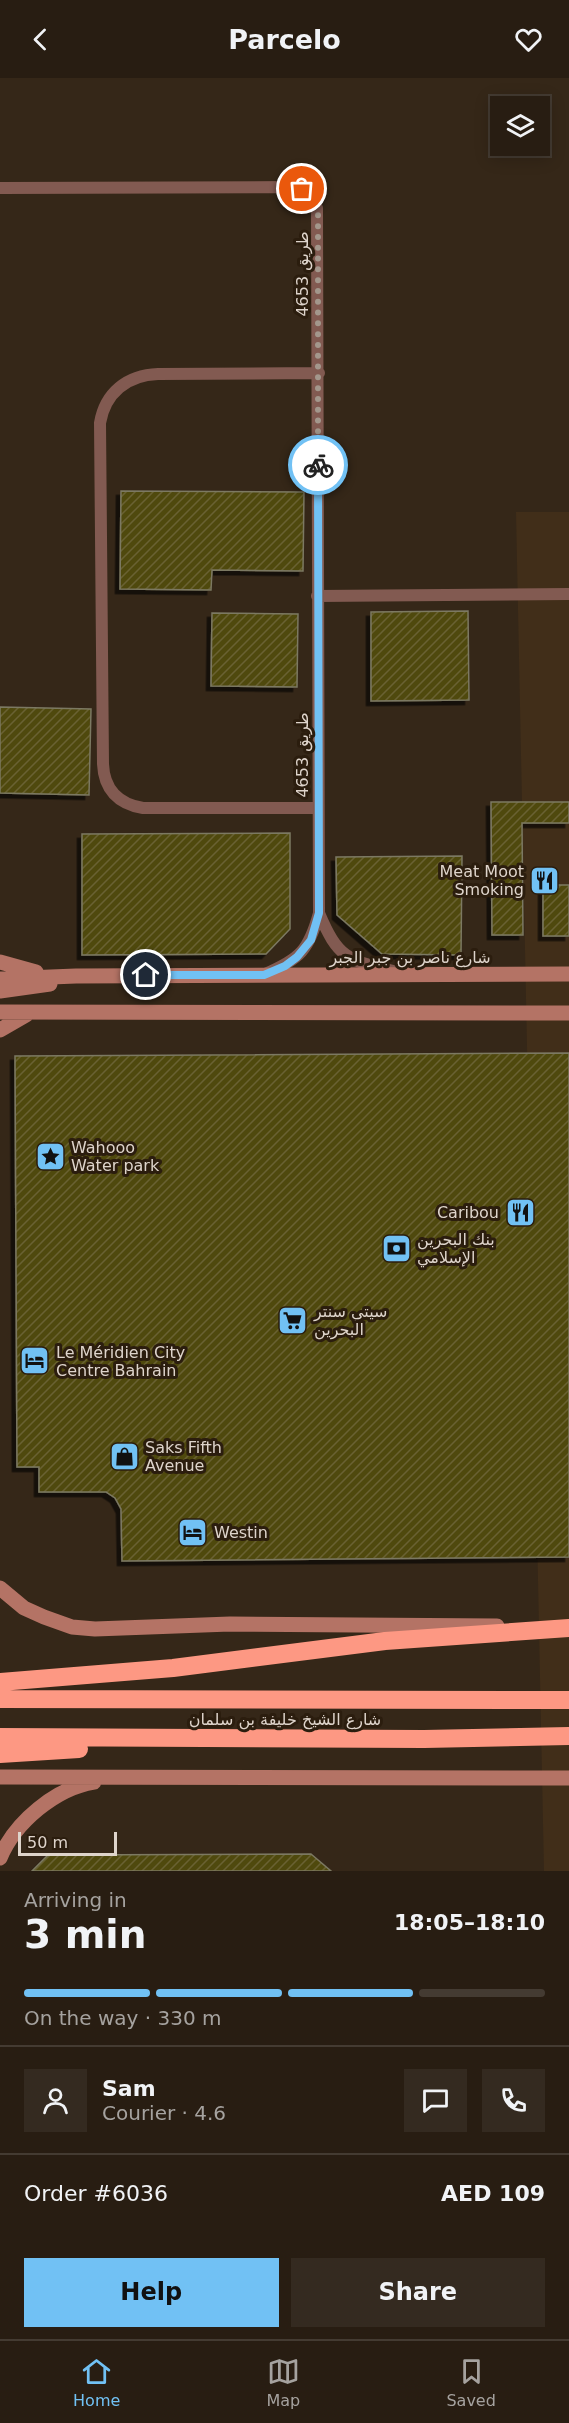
<!DOCTYPE html>
<html lang="en">
<head>
<meta charset="utf-8">
<style>
	body { margin:0; font-family:"DejaVu Sans","Noto Sans Arabic",sans-serif; background:#342a20; color:#f1f3f6; height:100vh; display:flex; flex-direction:column; font-size:22px; white-space:nowrap }
	* { box-sizing:border-box; margin:0 }
	p { font-size:20px; color:#a5a29f }
	.icon { flex:none; width:33px; height:33px; fill:none; stroke:currentColor; stroke-width:2; stroke-linecap:round; stroke-linejoin:round }
	.map { position:relative; height:1793px; overflow:hidden }
	.sheet { display:flex; flex-direction:column; background:#281d12; flex:1 }
	.sheet>* { flex:none }
	.buttons { position:absolute; left:490px; top:18px; display:grid; gap:12px }
	.buttons a { display:grid; place-items:center; width:60px; height:60px; border-radius:0px; background:#281d12; box-shadow:0 3px 15px #0003,0 0 0 2px #443b32; font-size:30px }
	.scale { position:absolute; left:18px; bottom:15px; width:99px; box-sizing:border-box; padding-left:6px; border:3px solid #ded4cb; border-top:0; font-size:16px; line-height:21px; white-space:nowrap; color:#ded4cb; -webkit-text-stroke:4px #2b1d0e; paint-order:stroke }
	.pin { position:absolute; display:grid; place-items:center; width:51px; height:51px; color:#fff; margin:-26px; border:3px solid #fff; border-radius:50%; box-shadow:0 2px 6px #0007 }
	.courier { position:absolute; display:grid; place-items:center; width:60px; height:60px; margin:-30px; border:4px solid #71c1f4; border-radius:50%; background:#fff; color:#222; box-shadow:0 2px 8px #0007 }
	.head em { font-style:normal; font-weight:600 }
	.head div { display:flex; flex-direction:column-reverse }
	.head { display:flex; align-items:center; justify-content:space-between; height:102px; padding:0 24px }
	h1 { font-size:39px; font-weight:600; line-height:45px }
	.bar { display:grid; grid-template-columns:repeat(4,1fr); gap:9px 6px; align-content:center; height:72px; padding:0 24px }
	.bar i { height:8px; border-radius:4px; background:#443b32 }
	.bar .current { background:#71c1f4 }
	.bar p { grid-column:span 4 }
	.line { display:flex; align-items:center; gap:15px; padding:0 24px; border-top:2px solid #443b32 }
	.line div { flex:1 }
	.round { display:grid; place-items:center; flex:none; width:63px; height:63px; border-radius:0px; background:#342a20 }
	.cta { display:flex; gap:12px; margin-top:auto; padding:12px 24px }
	.cta a { flex:1; height:69px; border-radius:0px; background:#71c1f4; color:#111; font-size:24px; font-weight:600; line-height:69px; text-align:center }
	.cta a+a { background:#342a20; color:#f1f3f6 }
	header { display:flex; justify-content:space-between; align-items:center; height:78px; padding:0 24px; background:#281d12; font-size:27px; font-weight:600 }
	.tab-bar { display:flex; justify-content:space-around; align-items:center; height:84px; border-top:2px solid #443b32; background:#281d12; font-size:16px; color:#a5a29f }
	.tab-bar a { display:grid; justify-items:center; gap:3px }
	.tab-bar .current { color:#71c1f4 }
	.map>svg:first-child { display:block }
</style>
</head>
<body>
<header><svg class="icon" aria-label="back" viewBox="0 0 24 24"><path d="M15 5l-7 7 7 7"/></svg>Parcelo<svg class="icon" aria-label="heart" viewBox="0 0 24 24"><path d="M12 20l-8-8c-3-5 5-10 8-4 3-6 11-1 8 4z"/></svg></header>
<div class="map">
<svg width="569" height="1793" viewBox="0 0 569 1793">
	<defs>
		<pattern id="building-hatch" width="6" height="6" patternUnits="userSpaceOnUse" patternTransform="scale(1.5)"><rect width="6" height="6" fill="#50480f"/><path d="M-1 1l2-2M0 6l6-6M5 7l2-2" fill="none" stroke="#696231"/></pattern>
		<filter id="shadow"><feDropShadow dx="-4.5" dy="4.5" stdDeviation="0" flood-color="#0009"/></filter>
	</defs>
	<rect width="100%" height="100%" fill="#352718"/>
	<path fill="#412e19" d="M516,434H569V1793H544Z"/>
	<path fill="url(#building-hatch)" stroke="#7c7962" stroke-width="1.5" filter="url(#shadow)" d="M121,413L304,414L303,493L212,492L211,512L120,511Z
		M468,533L469,622L371,623V534Z
		M212,535L298,536L297,609L211,608Z
		M0,629L91,631L89,717L0,715Z
		M491,724H569V745H522L523,857H492Z
		M290,755V851L266,876L82,877V756Z
		M462,778L461,877L382,876L337,837L336,779Z
		M543,807H569V858H543Z
		M569,975V1479L122,1483L121,1431L115,1420L106,1414H39V1389H17L15,978Z
		M311,1776L331,1793H32L48,1777Z"/>
	<g fill="none" stroke-linecap="round" stroke-linejoin="round">
		<path stroke="#825a51" stroke-width="12" d="M0,110L295,109L307,114L317,130L319,835C309,872 300,881 265,896
			M317,518L569,516
			M318,730H143C118,726 104,711 103,686L100,345C105,315 127,297 158,296L319,295
			M319,835C338,880 347,882 393,893"/>
		<path stroke="#b47365" stroke-width="15" d="M0,884L36,894
			M0,901L76,898L569,896
			M0,913L50,906
			M0,934L569,935
			M0,952L26,937
			M0,1510L24,1530L44,1539L72,1549L95,1551L230,1546L497,1548
			M0,1699L569,1700
			M0,1780C15,1744 56,1710 94,1704"/>
		<path stroke="#fd9883" stroke-width="18" d="M0,1604L173,1590L385,1563L569,1550
			M0,1621L569,1622
			M0,1659L424,1661L569,1658
			M0,1676L79,1671"/>
	</g>
	<g fill="none" stroke-linecap="round" stroke-linejoin="round">
		<path stroke="#a3978c" stroke-width="6" stroke-dasharray="0 10.8" d="M302,111L315,123L318,136V387"/>
		<path stroke="#71c1f4" stroke-width="8" d="M146,897H264L285,888L297,879L311,862L319,835L318,387"/>
	</g>
	<defs>
		<symbol id="restaurant-square" viewBox="-11 -11 22 22"><rect x="-9" y="-9" width="18" height="18" rx="4" fill="#71c1f4" stroke="#2b1d0e"/><path d="M-5-6h1v4h1v-4h1v4h1v-4h1v5L-1.5 .5V6h-2V.5L-5-1ZM5-6V6H3V1.5H1.5Q1.5-4 5-6Z" fill="#111"/></symbol>
		<symbol id="sight-square" viewBox="-11 -11 22 22"><rect x="-9" y="-9" width="18" height="18" rx="4" fill="#71c1f4" stroke="#2b1d0e"/><path d="M0-6L1.8-2.2L6-1.7L2.9 1.2L3.7 5.4L0 3.3L-3.7 5.4L-2.9 1.2L-6-1.7L-1.8-2.2Z" fill="#111"/></symbol>
		<symbol id="bank-square" viewBox="-11 -11 22 22"><rect x="-9" y="-9" width="18" height="18" rx="4" fill="#71c1f4" stroke="#2b1d0e"/><path d="M-6-4H6V4H-6ZM0-2.3a2.3 2.3 0 1 0 0 4.6a2.3 2.3 0 1 0 0-4.6Z" fill="#111"/></symbol>
		<symbol id="supermarket-square" viewBox="-11 -11 22 22"><rect x="-9" y="-9" width="18" height="18" rx="4" fill="#71c1f4" stroke="#2b1d0e"/><path d="M-6-5.5h2.5l.6 2H6L4.5 2H-2.5L-4.4-4H-6ZM-1.5 3.2a1.3 1.3 0 1 0 .1 0ZM3 3.2a1.3 1.3 0 1 0 .1 0Z" fill="#111"/></symbol>
		<symbol id="hotel-square" viewBox="-11 -11 22 22"><rect x="-9" y="-9" width="18" height="18" rx="4" fill="#71c1f4" stroke="#2b1d0e"/><path d="M-6-4.5h1.5V1H6V5H4.5V3h-9V5H-6ZM-4 0a1.8 1.8 0 1 1 3.6 0ZM.5 0V-2.5h3Q6-2.5 6 0Z" fill="#111"/></symbol>
		<symbol id="shop-square" viewBox="-11 -11 22 22"><rect x="-9" y="-9" width="18" height="18" rx="4" fill="#71c1f4" stroke="#2b1d0e"/><path d="M-5-2.5h2.3a2.7 3.5 0 0 1 5.4 0H5L5.5 6h-11ZM-1.5-2.5h3a1.5 2.3 0 0 0-3 0Z" fill="#111"/></symbol>
	</defs>
	<g fill-rule="evenodd">
		<use href="#restaurant-square" x="528" y="786" width="33" height="33"/>
		<use href="#sight-square" x="34" y="1062" width="33" height="33"/>
		<use href="#restaurant-square" x="504" y="1118" width="33" height="33"/>
		<use href="#bank-square" x="380" y="1154" width="33" height="33"/>
		<use href="#supermarket-square" x="276" y="1226" width="33" height="33"/>
		<use href="#hotel-square" x="18" y="1266" width="33" height="33"/>
		<use href="#shop-square" x="108" y="1362" width="33" height="33"/>
		<use href="#hotel-square" x="176" y="1438" width="33" height="33"/>
	</g>
	<g text-anchor="middle" stroke-width="6" stroke-linejoin="round" paint-order="stroke">
		<g font-size="16" fill="#ded4cb" stroke="#2b1d0e">
			<text transform="translate(302 196) rotate(-90)" y="6">طريق 4653</text>
			<text transform="translate(302 677) rotate(-90)" y="6">طريق 4653</text>
			<text x="410" y="885">شارع ناصر بن جبر الجبر</text>
			<text x="285" y="1647">شارع الشيخ خليفة بن سلمان</text>
		</g>
		<g font-size="16" fill="#ded4cb" stroke="#2b1d0e" text-anchor="start">
			<text x="524" y="799" text-anchor="end">Meat Moot<tspan x="524" dy="18">Smoking</tspan></text>
			<text x="71" y="1075">Wahooo<tspan x="71" dy="18">Water park</tspan></text>
			<text x="499" y="1140" text-anchor="end">Caribou</text>
			<text x="417" y="1167">بنك البحرين<tspan x="417" dy="18">الإسلامي</tspan></text>
			<text x="314" y="1239">سيتي سنتر<tspan x="314" dy="18">البحرين</tspan></text>
			<text x="56" y="1280">Le Méridien City<tspan x="56" dy="18">Centre Bahrain</tspan></text>
			<text x="145" y="1375">Saks Fifth<tspan x="145" dy="18">Avenue</tspan></text>
			<text x="214" y="1460">Westin</text>
		</g>
	</g>
</svg>
<div class="buttons">
<a><svg class="icon" aria-label="layers" viewBox="0 0 24 24"><path d="M12 4l9 5-9 5-9-5zM3 14l9 5 9-5"/></svg></a>
</div>
<div class="scale">50 m</div>
<div class="pin" style="left:302px;top:111px;background:#ea580c"><svg class="icon" aria-label="bag" viewBox="0 0 24 24"><path d="M5 8h14l-1 12H6zM9 8a3 3 0 0 1 6 0"/></svg></div>
<div class="pin" style="left:146px;top:897px;background:#1f2937"><svg class="icon" aria-label="home" viewBox="0 0 24 24"><path d="M3 11l9-7 9 7M6 9v11h12V9"/></svg></div>
<div class="courier" style="left:318px;top:387px"><svg class="icon" aria-label="bike" viewBox="0 0 24 24"><circle cx="6" cy="16" r="4"/><circle cx="18" cy="16" r="4"/><path d="M6 16l4-8h5l3 8M10 8l3 8H6M13 5h3"/></svg></div>
</div>
<section class="sheet">
<div class="head"><div><h1>3 min</h1><p>Arriving in</p></div><em>18:05–18:10</em></div>
<div class="bar"><i class="current"></i><i class="current"></i><i class="current"></i><i></i><p>On the way · 330 m</p></div>
<div class="line" style="height:108px"><a class="round"><svg class="icon" aria-label="person" viewBox="0 0 24 24"><circle cx="12" cy="8" r="4"/><path d="M4 21q1-7 8-7t8 7"/></svg></a><div><b>Sam</b><p>Courier · 4.6</p></div><a class="round"><svg class="icon" aria-label="chat" viewBox="0 0 24 24"><path d="M4 5h16v11H9l-5 4z"/></svg></a><a class="round"><svg class="icon" aria-label="phone" viewBox="0 0 24 24"><path d="M5 4h4l2 5-3 2q2 4 5 5l2-3 5 2v4C11 20 4 13 5 4z"/></svg></a></div>
<div class="line" style="height:78px"><div>Order #6036</div><b>AED 109</b></div>
<div class="cta"><a>Help</a><a>Share</a></div>
</section>
<nav class="tab-bar">
<a class="current"><svg class="icon" aria-label="home" viewBox="0 0 24 24"><path d="M3 11l9-7 9 7M6 9v11h12V9"/></svg>Home</a>
<a><svg class="icon" aria-label="map" viewBox="0 0 24 24"><path d="M3 6l6-2 6 2 6-2v14l-6 2-6-2-6 2zM9 4v14M15 6v14"/></svg>Map</a>
<a><svg class="icon" aria-label="saved" viewBox="0 0 24 24"><path d="M7 4h10v16l-5-4-5 4z"/></svg>Saved</a>
</nav>
</body>
</html>
